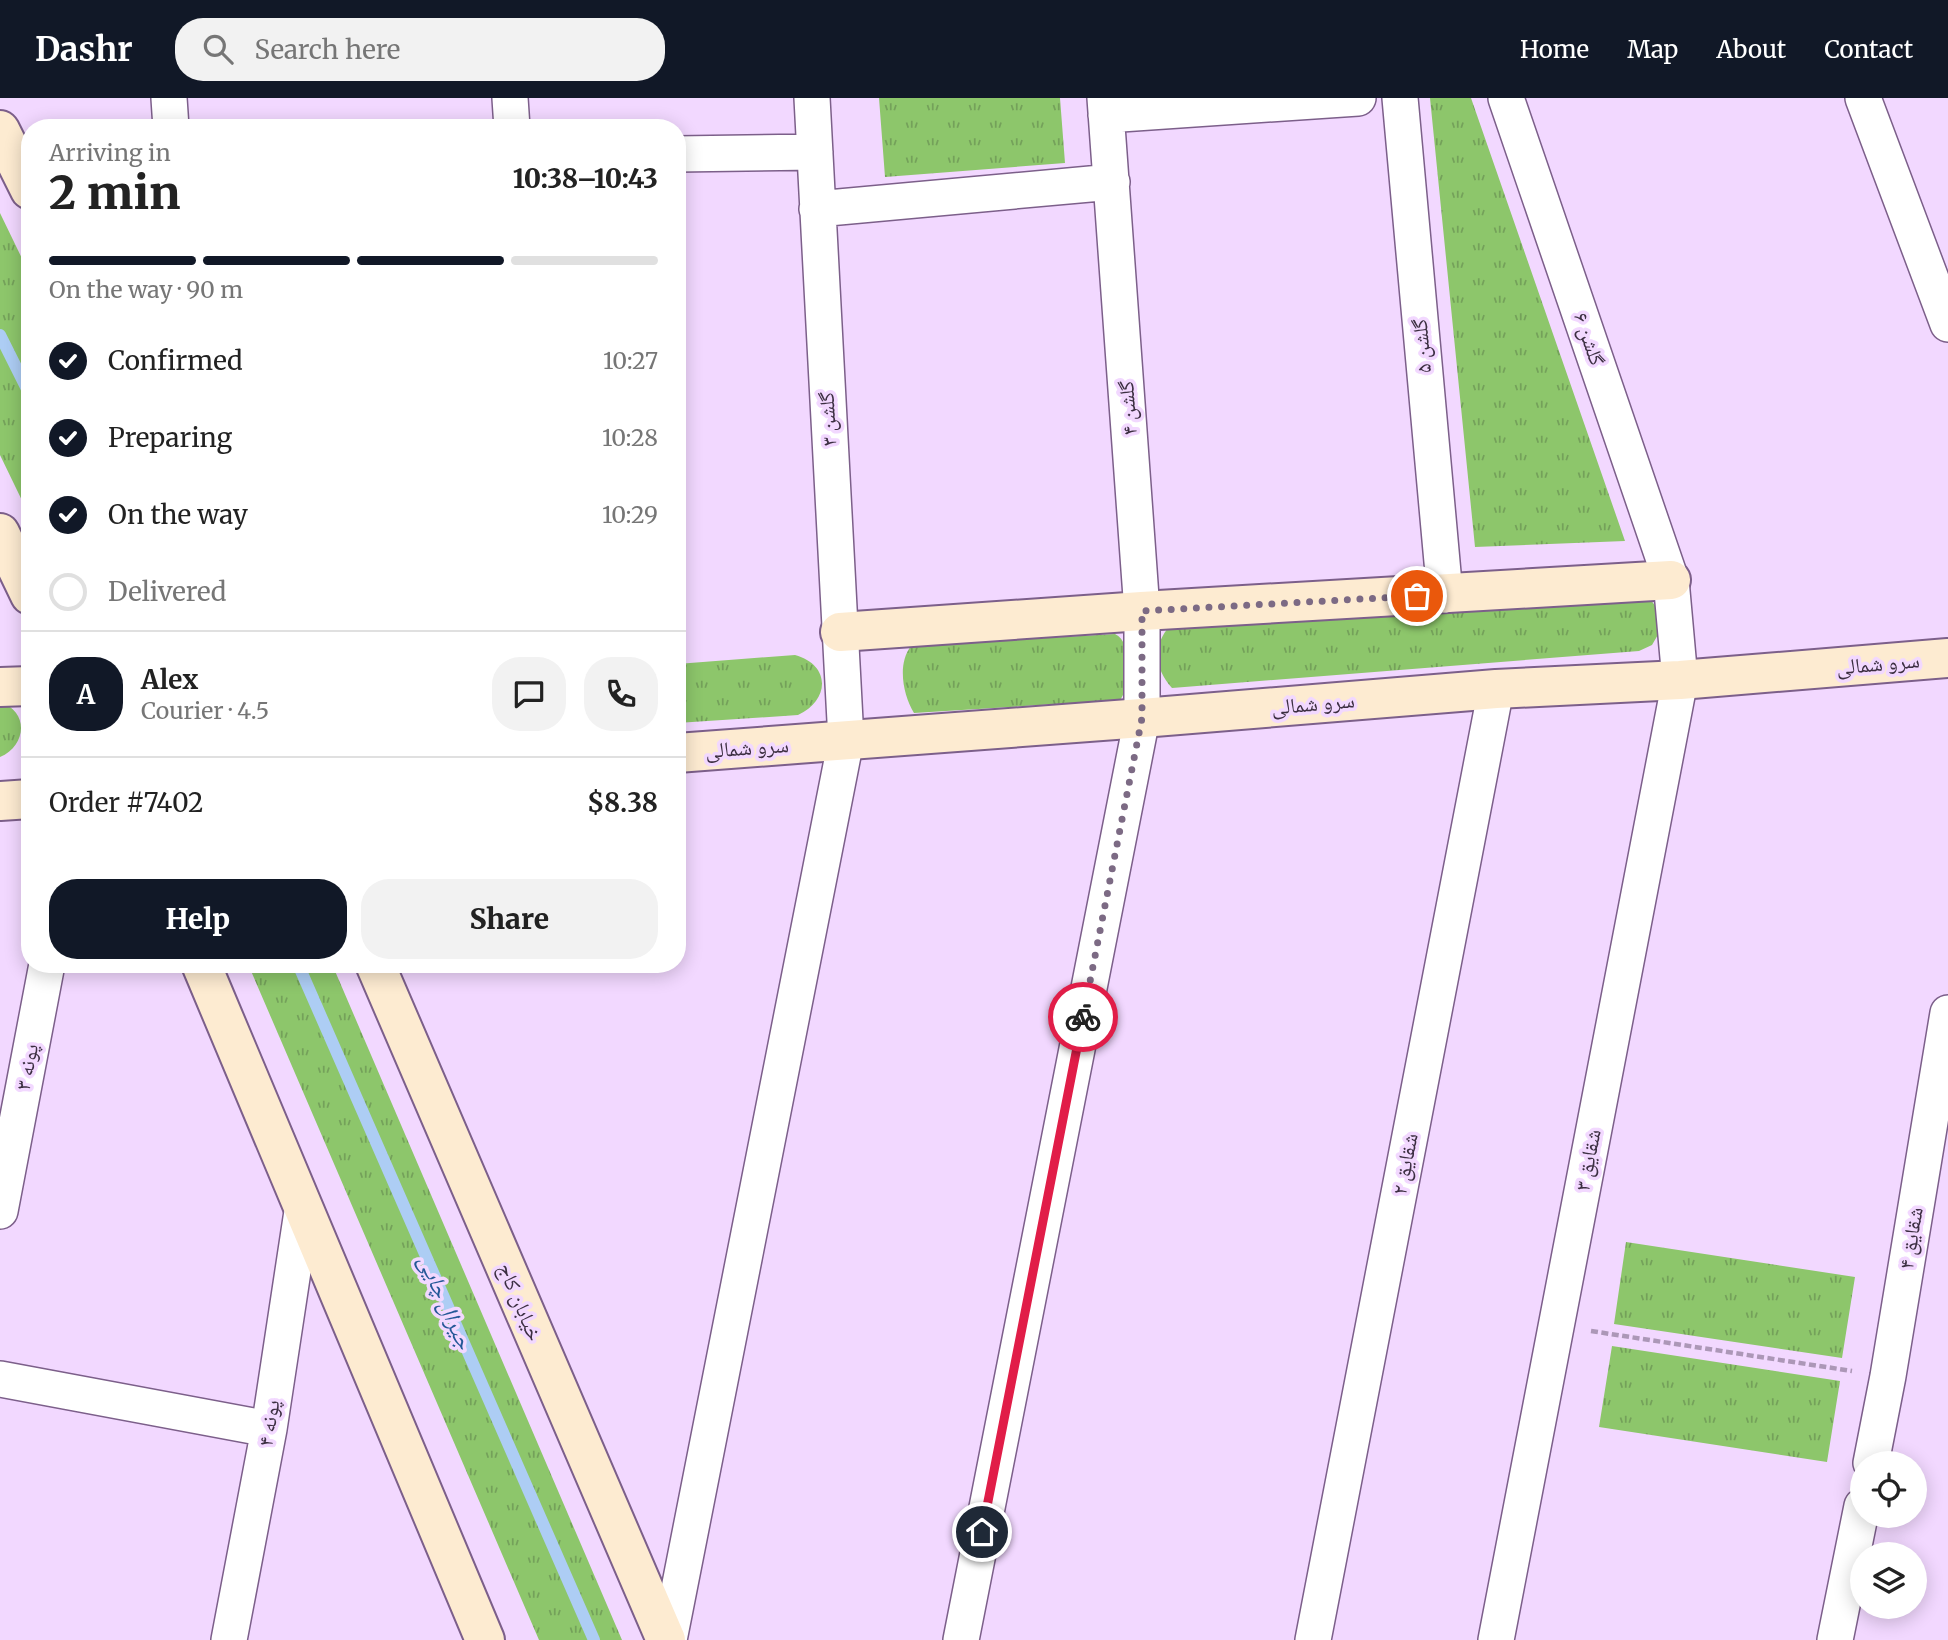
<!DOCTYPE html>
<html lang="en">
<head>
<meta charset="utf-8">
<style>
	body { margin:0; font-family:Merriweather,"Noto Naskh Arabic",serif; background:#f2f2f2; color:#222; height:100vh; display:flex; flex-direction:column; font-size:26px; white-space:nowrap }
	* { box-sizing:border-box; margin:0 }
	p { font-size:23px; color:#767676 }
	.icon { flex:none; width:38px; height:38px; fill:none; stroke:currentColor; stroke-width:2; stroke-linecap:round; stroke-linejoin:round }
	.map { position:relative; flex:1; overflow:hidden }
	.drawer { position:absolute; left:21px; top:21px; width:665px; height:854px; display:flex; flex-direction:column; background:#fff; border-radius:28px; box-shadow:0 4px 18px #0003 }
	.drawer>* { flex:none }
	.buttons { position:absolute; left:1850px; top:1353px; display:grid; gap:14px }
	.buttons a { display:grid; place-items:center; width:77px; height:77px; border-radius:50%; background:#fff; box-shadow:0 4px 18px #0003; font-size:35px }
	.pin { position:absolute; display:grid; place-items:center; width:60px; height:60px; color:#fff; margin:-30px; border:4px solid #fff; border-radius:50%; box-shadow:0 2px 7px #0007 }
	.courier { position:absolute; display:grid; place-items:center; width:70px; height:70px; margin:-35px; border:5px solid #e11d48; border-radius:50%; background:#fff; color:#222; box-shadow:0 2px 9px #0007 }
	.head em { font-style:normal; font-weight:800 }
	.head div { display:flex; flex-direction:column-reverse }
	.head { display:flex; align-items:center; justify-content:space-between; height:119px; padding:0 28px }
	h1 { font-size:46px; font-weight:800; line-height:52px }
	.bar { display:grid; grid-template-columns:repeat(4,1fr); gap:10px 7px; align-content:center; height:84px; padding:0 28px }
	.bar i { height:9px; border-radius:5px; background:#e0e0e0 }
	.bar .selected { background:#111827 }
	.bar p { grid-column:span 4 }
	.line { display:flex; align-items:center; gap:18px; padding:0 28px; border-top:2px solid #e0e0e0 }
	.line div { flex:1 }
	.round { display:grid; place-items:center; flex:none; width:74px; height:74px; border-radius:28px; background:#f2f2f2 }
	ol { padding:0 28px; list-style:none }
	li { display:flex; align-items:center; gap:21px; height:77px }
	li p { margin-inline-start:auto }
	li .icon { padding:7px; border-radius:50%; background:#111827; color:#fff; stroke-width:4 }
	li:last-child { color:#767676 }
	li i { width:38px; height:38px; border:4px solid #e0e0e0; border-radius:50% }
	.cta { display:flex; gap:14px; margin-top:auto; padding:14px 28px }
	.cta a { flex:1; height:80px; border-radius:28px; background:#111827; color:#fff; font-size:28px; font-weight:800; line-height:80px; text-align:center }
	.cta a+a { background:#f2f2f2; color:#222 }
	header { display:flex; align-items:center; gap:42px; box-sizing:border-box; height:98px; padding:0 35px; background:#111827; color:#fff }
	header strong { font-size:33px }
	nav { display:flex; gap:38px; margin-inline-start:auto; font-size:24px }
	.search { width:490px; height:63px; background:#f2f2f2; display:flex; align-items:center; gap:18px; box-sizing:border-box; padding:0 24px; border-radius:28px; color:#767676; font-size:26px }
	.map>svg:first-child { display:block }
</style>
</head>
<body>
<header>
<strong>Dashr</strong>
<div class="search"><svg class="icon" aria-label="search" viewBox="0 0 24 24"><circle cx="10" cy="10" r="6"/><path d="M15 15l6 6"/></svg>Search here</div>
<nav><a>Home</a><a>Map</a><a>About</a><a>Contact</a></nav>
</header>
<div class="map">
<svg width="1948" height="1542" viewBox="0 0 1948 1542">
	<defs>
		<pattern id="grass-tufts" width="24" height="20" patternUnits="userSpaceOnUse" patternTransform="scale(1.75)"><rect width="24" height="20" fill="#8dc66b"/><path d="M3 7l-1-3M5 7V3M7 7l1-3M15 17l-1-3M17 17v-4M19 17l1-3" fill="none" stroke="#74a15a"/></pattern>
	</defs>
	<rect width="100%" height="100%" fill="#f2d8ff"/>
	<path fill="url(#grass-tufts)" d="M879,0H1060L1065,65L885,79Z
		M1430,0H1471L1625,443L1475,449Z
		M0,115L30,177V419L0,357Z
		M1650,501L1660,514L1663,528L1652,547L1639,553L1172,590C1155,572 1152,547 1170,528Z
		M1115,536C1133,544 1131,588 1120,602L914,615C903,597 897,566 911,548Z
		M795,557C831,567 830,602 798,617L677,625V566Z
		M0,604C30,614 26,648 0,659Z
		M248,866H332L622,1542H539Z
		M1626,1144L1855,1179L1842,1260L1614,1226Z
		M1612,1248L1840,1283L1827,1364L1599,1329Z"/>
	<g fill="none" stroke-linecap="round" stroke-linejoin="round">
		<path stroke="#adcdf4" stroke-width="12" d="M0,237L30,297
			M298,866L594,1542"/>
		<defs>
			<path id="street" d="M169,0L171,30
				M510,0L512,30
				M1400,0L1445,497
				M1863,0L1948,226
				M1106,17L1358,0
				M677,56L815,54
				M817,111L1112,84
				M0,1113L47,866
				M0,1281L269,1331
				M1871,1365L1888,1278L1948,915
				M229,1542L269,1331L303,1107
				M669,1542L846,642L812,0
				M961,1542L1142,620V513L1105,0
				M1313,1542L1496,591
				M1496,1542L1680,582L1671,482L1506,0
				M1835,1542L1862,1408"/>
			<path id="secondary" d="M0,32L30,92
				M0,435L30,497
				M840,534L1142,513L1671,482
				M0,589L30,588
				M677,655L1142,620L1496,591L1680,582L1948,560
				M0,703L30,701
				M201,866L485,1542
				M375,866L666,1542"/>
		</defs>
		<use href="#street" stroke="#7c5f8a" stroke-width="38"/>
		<use href="#secondary" stroke="#7c5f8a" stroke-width="42"/>
		<path stroke="#ac97b7" stroke-width="4.5" stroke-dasharray="7 3.5" stroke-linecap="butt" d="M1591,1233L1852,1273"/>
		<use href="#street" stroke="#fff" stroke-width="35"/>
		<use href="#secondary" stroke="#fdebd1" stroke-width="38"/>
	</g>
	<g fill="none" stroke-linecap="round" stroke-linejoin="round">
		<path stroke="#7c6a84" stroke-width="7" stroke-dasharray="0 12.6" d="M1083,919L1142,620V513L1417,498"/>
		<path stroke="#e11d48" stroke-width="9" d="M982,1434L1083,919"/>
	</g>
	<g text-anchor="middle" stroke-width="7" stroke-linejoin="round" paint-order="stroke">
		<g font-size="21" fill="#3c2f42" stroke="#f2d8ff">
			<text transform="translate(1589 241) rotate(71)" y="7">گلشن ۶</text>
			<text transform="translate(1422 248) rotate(-95)" y="7">گلشن ۵</text>
			<text transform="translate(1128 310) rotate(-94)" y="7">گلشن ۴</text>
			<text transform="translate(828 321) rotate(-93)" y="7">گلشن ۳</text>
			<text transform="translate(1878 566) rotate(-5)" y="7">سرو شمالی</text>
			<text transform="translate(1313 606) rotate(-5)" y="7">سرو شمالی</text>
			<text transform="translate(747 650) rotate(-4)" y="7">سرو شمالی</text>
			<text transform="translate(27 969) rotate(-79)" y="7">پونه ۳</text>
			<text transform="translate(1588 1062) rotate(-79)" y="7">شقایق ۳</text>
			<text transform="translate(1405 1066) rotate(-79)" y="7">شقایق ۲</text>
			<text transform="translate(1911 1140) rotate(-81)" y="7">شقایق ۴</text>
			<text transform="translate(520 1204) rotate(67)" y="7">خیابان کاج</text>
			<text transform="translate(269 1325) rotate(-81)" y="7">پونه ۴</text>
		</g>
		<g font-size="23" font-style="italic" fill="#245897" stroke="#f2d8ff">
			<text transform="translate(446 1204) rotate(66)" y="8">جیرال چایی</text>
		</g>
	</g>
</svg>
<div class="buttons">
<a><svg class="icon" aria-label="locate" viewBox="0 0 24 24"><circle cx="12" cy="12" r="6"/><path d="M12 2v4M12 18v4M2 12h4M18 12h4"/></svg></a>
<a><svg class="icon" aria-label="layers" viewBox="0 0 24 24"><path d="M12 4l9 5-9 5-9-5zM3 14l9 5 9-5"/></svg></a>
</div>
<div class="pin" style="left:1417px;top:498px;background:#ea580c"><svg class="icon" aria-label="bag" viewBox="0 0 24 24"><path d="M5 8h14l-1 12H6zM9 8a3 3 0 0 1 6 0"/></svg></div>
<div class="pin" style="left:982px;top:1434px;background:#1f2937"><svg class="icon" aria-label="home" viewBox="0 0 24 24"><path d="M3 11l9-7 9 7M6 9v11h12V9"/></svg></div>
<div class="courier" style="left:1083px;top:919px"><svg class="icon" aria-label="bike" viewBox="0 0 24 24"><circle cx="6" cy="16" r="4"/><circle cx="18" cy="16" r="4"/><path d="M6 16l4-8h5l3 8M10 8l3 8H6M13 5h3"/></svg></div>
<section class="drawer">
<div class="head"><div><h1>2 min</h1><p>Arriving in</p></div><em>10:38–10:43</em></div>
<div class="bar"><i class="selected"></i><i class="selected"></i><i class="selected"></i><i></i><p>On the way · 90 m</p></div>
<ol>
<li><svg class="icon" aria-label="check" viewBox="0 0 24 24"><path d="M5 12l5 5 9-10"/></svg>Confirmed<p>10:27</p></li>
<li><svg class="icon" aria-label="check" viewBox="0 0 24 24"><path d="M5 12l5 5 9-10"/></svg>Preparing<p>10:28</p></li>
<li><svg class="icon" aria-label="check" viewBox="0 0 24 24"><path d="M5 12l5 5 9-10"/></svg>On the way<p>10:29</p></li>
<li><i></i>Delivered</li>
</ol>
<div class="line" style="height:126px"><b class="round" style="background:#111827;color:#fff">A</b><div><b>Alex</b><p>Courier · 4.5</p></div><a class="round"><svg class="icon" aria-label="chat" viewBox="0 0 24 24"><path d="M4 5h16v11H9l-5 4z"/></svg></a><a class="round"><svg class="icon" aria-label="phone" viewBox="0 0 24 24"><path d="M5 4h4l2 5-3 2q2 4 5 5l2-3 5 2v4C11 20 4 13 5 4z"/></svg></a></div>
<div class="line" style="height:91px"><div>Order #7402</div><b>$8.38</b></div>
<div class="cta"><a>Help</a><a>Share</a></div>
</section>
</div>
</body>
</html>
